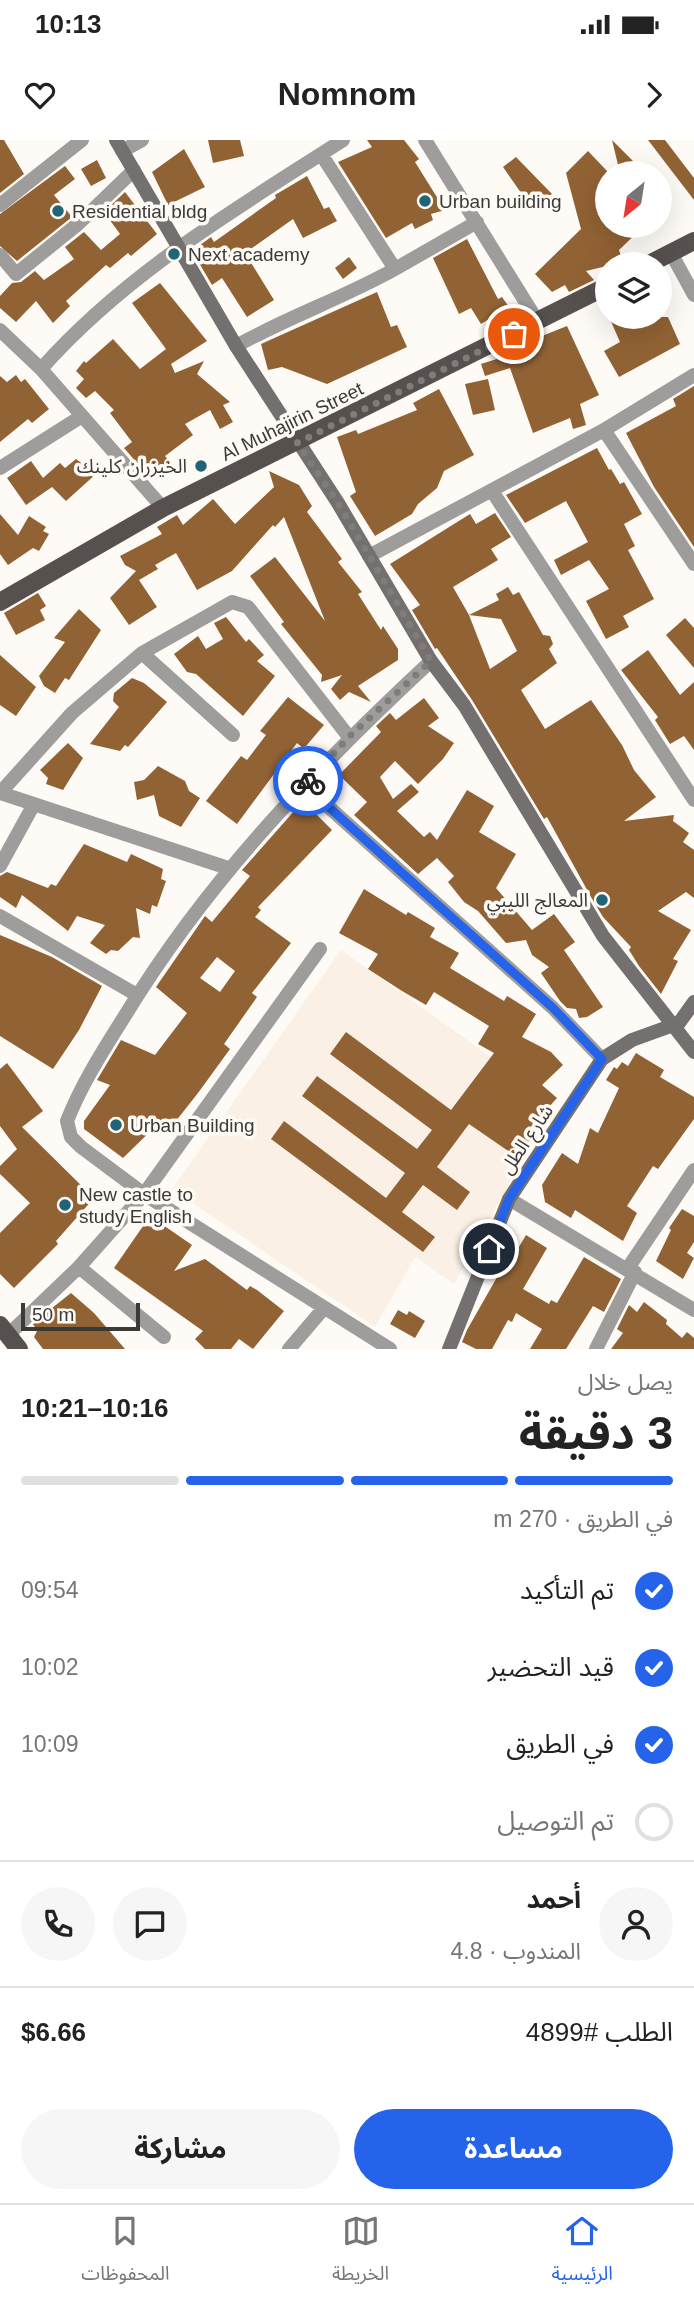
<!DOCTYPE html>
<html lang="ar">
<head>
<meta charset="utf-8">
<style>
	body { margin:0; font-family:Arial,"Noto Sans Arabic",sans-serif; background:#f6f6f6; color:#222; direction:rtl; height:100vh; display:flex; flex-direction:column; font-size:26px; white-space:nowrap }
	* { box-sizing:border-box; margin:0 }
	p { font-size:23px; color:#767676 }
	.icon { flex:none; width:38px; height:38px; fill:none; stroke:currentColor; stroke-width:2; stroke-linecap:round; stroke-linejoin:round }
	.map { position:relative; height:1209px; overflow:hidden; direction:ltr }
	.drawer { display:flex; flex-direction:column; background:#fff; flex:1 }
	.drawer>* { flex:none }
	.needle { width:46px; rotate:210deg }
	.buttons { position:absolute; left:595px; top:21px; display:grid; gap:14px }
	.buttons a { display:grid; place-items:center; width:77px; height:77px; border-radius:50%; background:#fff; box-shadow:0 7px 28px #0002; font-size:35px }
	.scale { position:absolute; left:21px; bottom:18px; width:119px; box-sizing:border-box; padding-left:7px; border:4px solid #3b3a38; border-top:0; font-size:19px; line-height:24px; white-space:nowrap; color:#3b3a38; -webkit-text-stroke:5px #fefaf6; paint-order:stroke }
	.pin { position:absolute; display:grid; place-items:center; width:60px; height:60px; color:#fff; margin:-30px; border:4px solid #fff; border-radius:50%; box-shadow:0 2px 7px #0007 }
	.courier { position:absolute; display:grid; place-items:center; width:70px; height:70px; margin:-35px; border:5px solid #2563eb; border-radius:50%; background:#fff; color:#222; box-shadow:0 2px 9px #0007 }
	.headline em { font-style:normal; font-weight:700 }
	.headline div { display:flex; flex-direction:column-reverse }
	.headline { display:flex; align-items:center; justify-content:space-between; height:119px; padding:0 21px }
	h1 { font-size:46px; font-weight:700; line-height:52px }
	.bar { display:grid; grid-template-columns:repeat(4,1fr); gap:10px 7px; align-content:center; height:84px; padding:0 21px }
	.bar i { height:9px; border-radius:5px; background:#e0e0e0 }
	.bar .active { background:#2563eb }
	.bar p { grid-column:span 4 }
	.line { display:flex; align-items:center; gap:18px; padding:0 21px; border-top:2px solid #e0e0e0 }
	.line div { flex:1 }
	.round { display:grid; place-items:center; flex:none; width:74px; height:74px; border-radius:37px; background:#f6f6f6 }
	ol { padding:0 21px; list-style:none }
	li { display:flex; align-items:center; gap:21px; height:77px }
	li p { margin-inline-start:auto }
	li .icon { padding:7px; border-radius:50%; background:#2563eb; color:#fff; stroke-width:4 }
	li:last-child { color:#767676 }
	li i { width:38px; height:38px; border:4px solid #e0e0e0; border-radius:50% }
	.cta { display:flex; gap:14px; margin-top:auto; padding:14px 21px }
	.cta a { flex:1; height:80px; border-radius:42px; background:#2563eb; color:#fff; font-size:28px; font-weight:700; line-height:80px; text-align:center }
	.cta a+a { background:#f6f6f6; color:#222 }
	.status { display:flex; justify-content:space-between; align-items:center; height:49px; padding:0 35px; background:#fff; direction:ltr }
	.status svg { height:19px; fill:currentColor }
	header { display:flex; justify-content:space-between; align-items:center; height:91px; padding:0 21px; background:#fff; font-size:32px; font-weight:700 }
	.dock { display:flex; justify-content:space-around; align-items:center; height:98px; border-top:2px solid #e0e0e0; background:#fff; font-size:19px; color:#767676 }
	.dock a { display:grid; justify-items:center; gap:4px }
	.dock .active { color:#2563eb }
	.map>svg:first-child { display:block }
</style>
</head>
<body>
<div class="status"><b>10:13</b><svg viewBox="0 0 49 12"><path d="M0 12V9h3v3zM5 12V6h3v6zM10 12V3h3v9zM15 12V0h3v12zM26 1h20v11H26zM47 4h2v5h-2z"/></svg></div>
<header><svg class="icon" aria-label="forward" viewBox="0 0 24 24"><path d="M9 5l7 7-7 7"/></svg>Nomnom<svg class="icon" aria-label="heart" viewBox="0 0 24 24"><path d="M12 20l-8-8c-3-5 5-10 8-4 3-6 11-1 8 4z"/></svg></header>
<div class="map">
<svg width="694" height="1209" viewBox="0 0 694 1209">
	<rect width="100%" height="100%" fill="#fefaf6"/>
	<path fill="#fbf0e6" d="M341,810L554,962L454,1144L415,1117L375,1187L172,1049Z"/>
	<path fill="#916234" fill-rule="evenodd" d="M0,0H4L24,34L0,53Z
		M208,0H240L244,16L213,23Z
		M367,0H404L419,19L415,22L445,70L431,74L433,80L415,89L412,83L386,98L338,22L372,7Z
		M612,0L645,33H620Z
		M648,0H665L694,38V60Z
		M184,9L205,47L168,65L152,32Z
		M588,11L607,31V86H644L619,110L623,122L586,131L594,140L569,152L565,145L552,152L535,134L581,89L566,33Z
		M516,17L552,54L531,67L503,27Z
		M97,20L106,38L91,46L81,29Z
		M65,26L75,39L54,55L72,77L17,121L0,106V74Z
		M307,36L324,69L329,67L337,81L303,98L293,79L245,113L274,160L247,177L222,138L212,145L192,111L211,97L214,102L276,58L275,55Z
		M125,52L157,94L131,116L128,113L110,128L106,125L66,161L70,166L53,183L36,161L16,182L0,168V156L12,143L21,142L35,131L44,140L74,119L65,107L84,92L101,110L120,94L104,72Z
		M467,99L498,159L502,157L509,167L481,184L471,168L459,174L433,118Z
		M349,117L357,128L343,139L335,128Z
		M160,143L207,201L171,224L175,233L204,221L197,234L230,262L223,265L233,282L220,289L210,270L185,284L193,295L165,316L171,324L151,339L124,308L132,302L110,273L114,270L95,251L86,258L76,248L84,239L76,231L84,221L86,223L113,199L140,229L166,209L132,163Z
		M377,152L391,187L397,185L407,207L327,244L282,227L268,230L261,204Z
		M609,177H668L680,204L619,237L604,211L620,202Z
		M567,186L599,255L580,264L586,285L573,289L570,278L533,293L510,228L485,236L481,224L512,214L538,201L537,198Z
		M16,235L21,242L25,239L49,269L32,283L28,279L0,302V236L7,242Z
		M488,239L495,270L473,275L465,244Z
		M694,246V407L654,347L626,293L676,266L673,259Z
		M439,249L474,315L444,331L437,348L418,364L412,374L375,396L350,356L356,352L337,297L356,290L358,294L417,270L413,263Z
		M597,308L609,330L611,329L620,344L624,342L642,374L624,384L635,406L628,410L654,459L623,476L629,487L606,499L586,461L609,449L589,420L561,435L554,420L588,402L566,361L525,383L506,355Z
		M76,319L96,334L66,361L52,347L26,365L7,338L31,321L43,338L60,323L65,328Z
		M269,331L299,345L312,366L307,372L342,419L338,422L362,452L358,454L381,490L383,486L398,509V520L358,546L371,562L349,552L340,560L331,549L342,535L321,542L322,535L281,484L284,482L250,436L275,417L325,481L284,377L275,387L273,385L232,431L197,450L176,413L155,425L158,429L139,440L157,467L129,485L110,458L136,431L125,425L120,416L162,394L157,387L177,375L183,385L213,359L235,384L274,347Z
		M495,373L511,397L491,409L498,420L453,447L469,475L499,460L496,454L508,447L513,455L519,452L543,495L550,496L553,504L549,509L557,523L521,550L545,589L591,560L622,605L634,630L656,657L624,681L674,675L673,681L689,693L683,702L694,710V758L686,752L658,771L691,790L673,819L678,821L661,854L639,826L629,810L631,807L603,777L591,757L547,677L544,679L472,560L437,508L435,509L412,470L420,465L390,424L470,374L476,384ZM469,475L501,479L517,511L490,529Z
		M0,374L18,395L29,376L46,387L43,391L49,394L39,411L33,408L8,425L0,414Z
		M38,453L46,466L40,470L45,480L16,495L4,473Z
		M79,469L101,490L69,540L65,538L55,553L44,546L39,536L65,502L54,498Z
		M226,477L246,502L249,499L264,515L257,521L275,536L243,576L196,534L187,532L174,514L198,496L206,509L223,499L214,483Z
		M685,478L694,488V528L666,495Z
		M648,510L680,555L694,542V610L684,596L670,604L655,580L658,577L621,530Z
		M0,515L36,547L16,576L0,565Z
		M132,538L144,543L167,562L128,607L125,605L120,611L90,604L119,567L113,561L114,553Z
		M288,557L324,585L306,606L302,607L297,603L237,684L206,661L241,616L247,620L266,595L260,591Z
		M424,558L439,578L428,586L454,603L443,619L418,644L395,621L380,637L393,659L411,644L419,652L397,671L424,697L430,692L437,700L467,650L494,666L479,692L516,714L496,748L532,790L554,774L575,802L564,810L603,867L587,877L579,878L576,869L567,868L560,861L541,833L549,827L532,815L526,800L506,803L478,771L464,762L448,742L454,736L437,718L418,734L354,675L367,662L339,635L381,592L376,586L390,573L396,580Z
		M68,603L83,618L63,650L46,644L48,638L40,630Z
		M158,626L185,641L189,651L200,658L181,687L159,676L154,655L137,660L134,642L144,640Z
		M303,661L332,690L258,767L261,770L255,777L291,803L252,853L257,857L224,904L230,909L198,953L172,986L163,979L123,1018L84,989V981L110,945L97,940L121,900L155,915L187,873L156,847L205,776L212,782L250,736L242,730ZM217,817L235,831L220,852L200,838Z
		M84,704L127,722L131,714L163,729L161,739L166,741L157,767L152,765L150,774L136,768L140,798L133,797L118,811L111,810L106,814L90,803L105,785L77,776L68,791L22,755L16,768L0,757V736L7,732L48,748L51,744L56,746Z
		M364,749L406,775L408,772L435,788L430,797L459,813L450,828L504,861L507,856L536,874L522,897L551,912L563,925L542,945L557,958L526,992L532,997L517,1017L469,984L437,1027L470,1052L457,1070L423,1045L402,1072L435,1097L423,1112L271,999L284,981L386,1058L405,1033L302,956L317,936L417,1009L432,990L330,914L346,892L451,970L494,913L478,904L489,886L434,852L426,865L402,851L368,829L378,814L339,793Z
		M0,795L52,817L102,846L79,890L53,929L0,896Z
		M636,913L664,930L660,937L694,957V979L658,1029L653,1026L627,1066L637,1073L623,1101L575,1070L571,1078L545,1062L542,1045L562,1013L578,1024L590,988L598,993L619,948L606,940L614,927L617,929L622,922L628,926Z
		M7,923L43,971L22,987L94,1058L56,1101L58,1104L14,1148L0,1134V1093L30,1063L0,1034V1026L17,1009L0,986V929Z
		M682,1069L694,1076V1102L687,1113L694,1118L683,1139L656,1121L671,1090L669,1088Z
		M150,1076L192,1105L174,1131L205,1119L247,1150L250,1146L257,1150L284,1171L253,1209L239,1199L231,1209H205L195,1199L203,1191L114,1128Z
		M526,1095L547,1108L523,1149L549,1164L551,1160L557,1163L584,1117L621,1139L604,1172L593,1166L566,1209H530L542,1189L516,1173L512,1182L508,1180L492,1209H476L462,1202L467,1190L500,1132L503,1134Z
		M71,1153L94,1173L125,1209H43L34,1197L37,1191L33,1184L45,1179L42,1176Z
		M644,1162L667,1180L666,1184L682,1198L687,1192L694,1198V1209H611L623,1193L617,1189L629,1165L637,1172Z
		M398,1170L407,1175L409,1171L425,1181L415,1198L390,1184Z"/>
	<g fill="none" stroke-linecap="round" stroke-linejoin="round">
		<path stroke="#9f9d9c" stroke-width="14" d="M425,0L538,182
			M122,11L142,0
			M321,14L395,129L477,82
			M0,65L82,0
			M671,113L694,155
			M0,115L16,134L78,84L134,30
			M0,190L41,229L163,368
			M236,206C288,177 343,158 395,129
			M41,229C127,132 236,69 343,0
			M604,290L694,424
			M0,328L82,276
			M492,351L694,660
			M369,416L604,290L694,235
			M142,513L233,595
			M304,645L553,868L602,919
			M0,653L72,573L142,513L232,462L248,467L349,597
			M0,653L228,728
			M0,726L34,664
			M0,776L137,855
			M509,1059L694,1170
			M79,1127L164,1197
			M628,1128L694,1030
			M8,1195L79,1127L144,1054L320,809
			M289,1209L324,1168
			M390,1209L144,1054L81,1007L71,997L67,981C82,943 104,909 126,874C209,738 316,628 431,521
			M596,1209L635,1132"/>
		<path stroke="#74706f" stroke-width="14" d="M116,0L236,206L338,363L431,521L464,565L603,796L694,912
			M449,1209L509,1059L602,919L632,900L679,883L694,862"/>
		<path stroke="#56514f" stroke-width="18" d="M649,124L694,101
			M0,462L163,368L607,146
			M0,1185L19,1209"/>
	</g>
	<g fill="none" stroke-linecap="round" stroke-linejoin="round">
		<path stroke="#7f7d7a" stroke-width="7" stroke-dasharray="0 12.6" d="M308,641L349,597L431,521L338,363L297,303L514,194"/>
		<path stroke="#2563eb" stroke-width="9" d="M308,641L304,645L553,868L602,919L509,1059L489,1109"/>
	</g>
	<g fill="#206476" stroke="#fefaf6" stroke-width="2.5">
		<circle cx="425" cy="61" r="7"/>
		<circle cx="58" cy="71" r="7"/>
		<circle cx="174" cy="114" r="7"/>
		<circle cx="201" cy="326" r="7"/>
		<circle cx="602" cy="760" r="7"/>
		<circle cx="116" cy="985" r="7"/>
		<circle cx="65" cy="1065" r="7"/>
	</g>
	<g text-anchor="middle" stroke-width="7" stroke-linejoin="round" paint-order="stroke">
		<g font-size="19" fill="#3b3a38" stroke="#fefaf6" text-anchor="start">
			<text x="439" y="68">Urban building</text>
			<text x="72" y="78">Residential bldg</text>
			<text x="188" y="121">Next academy</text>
			<text x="187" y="333" text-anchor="end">الخيزران كلينك</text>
			<text x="588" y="767" text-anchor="end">المعالج الليبي</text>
			<text x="130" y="992">Urban Building</text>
			<text x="79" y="1061">New castle to<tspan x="79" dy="22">study English</tspan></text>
		</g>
		<g font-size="19" fill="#3b3a38" stroke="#fefaf6">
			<text transform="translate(292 281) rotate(-26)" y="7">Al Muhajirin Street</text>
			<text transform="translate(526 999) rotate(-56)" y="7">شارع الظل</text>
		</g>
	</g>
</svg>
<div class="buttons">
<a><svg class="needle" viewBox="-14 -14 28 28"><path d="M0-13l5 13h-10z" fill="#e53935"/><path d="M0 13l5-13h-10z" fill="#767676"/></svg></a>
<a><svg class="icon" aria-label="layers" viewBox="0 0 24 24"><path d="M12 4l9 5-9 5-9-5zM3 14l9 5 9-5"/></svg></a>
</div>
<div class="scale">50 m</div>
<div class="pin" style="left:514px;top:194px;background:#ea580c"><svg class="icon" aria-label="bag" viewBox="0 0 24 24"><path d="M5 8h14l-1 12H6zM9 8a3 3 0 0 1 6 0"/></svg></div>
<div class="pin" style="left:489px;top:1109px;background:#1f2937"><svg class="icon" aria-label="home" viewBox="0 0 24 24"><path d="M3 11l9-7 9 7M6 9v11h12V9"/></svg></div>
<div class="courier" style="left:308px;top:641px"><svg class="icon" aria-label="bike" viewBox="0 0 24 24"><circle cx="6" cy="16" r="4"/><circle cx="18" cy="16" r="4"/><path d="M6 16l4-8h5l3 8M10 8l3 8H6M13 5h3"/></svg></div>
</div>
<section class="drawer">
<div class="headline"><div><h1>3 دقيقة</h1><p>يصل خلال</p></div><em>10:16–10:21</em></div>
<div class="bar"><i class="active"></i><i class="active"></i><i class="active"></i><i></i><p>في الطريق · 270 m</p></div>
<ol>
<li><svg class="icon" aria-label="check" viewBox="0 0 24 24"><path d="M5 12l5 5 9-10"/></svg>تم التأكيد<p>09:54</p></li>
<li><svg class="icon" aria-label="check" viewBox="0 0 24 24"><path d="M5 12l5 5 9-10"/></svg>قيد التحضير<p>10:02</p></li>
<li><svg class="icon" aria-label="check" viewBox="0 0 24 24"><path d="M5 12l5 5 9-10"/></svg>في الطريق<p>10:09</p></li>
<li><i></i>تم التوصيل</li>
</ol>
<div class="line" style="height:126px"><a class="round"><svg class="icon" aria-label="person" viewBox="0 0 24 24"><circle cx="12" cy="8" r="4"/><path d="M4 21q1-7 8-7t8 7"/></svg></a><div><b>أحمد</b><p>المندوب · 4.8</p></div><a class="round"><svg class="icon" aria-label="chat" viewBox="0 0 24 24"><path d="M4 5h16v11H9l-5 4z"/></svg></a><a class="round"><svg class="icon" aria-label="phone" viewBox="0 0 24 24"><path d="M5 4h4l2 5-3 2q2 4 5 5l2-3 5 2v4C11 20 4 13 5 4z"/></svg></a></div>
<div class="line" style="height:91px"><div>الطلب #4899</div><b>$6.66</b></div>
<div class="cta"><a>مساعدة</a><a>مشاركة</a></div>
</section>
<nav class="dock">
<a class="active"><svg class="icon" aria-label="home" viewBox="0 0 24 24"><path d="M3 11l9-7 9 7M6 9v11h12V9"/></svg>الرئيسية</a>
<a><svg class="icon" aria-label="map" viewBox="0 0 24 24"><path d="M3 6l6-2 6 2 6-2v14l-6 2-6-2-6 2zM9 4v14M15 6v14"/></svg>الخريطة</a>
<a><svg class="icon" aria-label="saved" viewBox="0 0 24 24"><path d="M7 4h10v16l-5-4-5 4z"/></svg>المحفوظات</a>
</nav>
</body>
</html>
